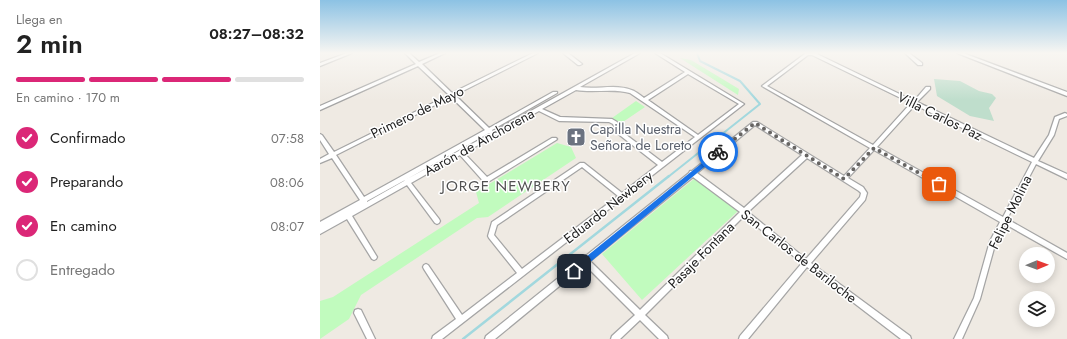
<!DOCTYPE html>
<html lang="es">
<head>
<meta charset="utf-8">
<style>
	body { margin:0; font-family:Jost,sans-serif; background:#f2f2f2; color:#222; height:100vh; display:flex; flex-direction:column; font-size:15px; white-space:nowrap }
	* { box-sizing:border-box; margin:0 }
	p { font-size:13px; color:#767676 }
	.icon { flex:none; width:22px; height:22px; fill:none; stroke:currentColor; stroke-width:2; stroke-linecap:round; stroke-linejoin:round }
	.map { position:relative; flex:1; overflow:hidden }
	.panel { display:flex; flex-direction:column; background:#fff; width:320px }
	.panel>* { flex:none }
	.needle { width:26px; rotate:89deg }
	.buttons { position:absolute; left:699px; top:247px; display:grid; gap:8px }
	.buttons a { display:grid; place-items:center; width:36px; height:36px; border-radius:50%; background:#fff; box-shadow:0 2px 10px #0003; font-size:20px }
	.pin { position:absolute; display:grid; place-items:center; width:34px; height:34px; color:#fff; margin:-17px; border-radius:8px; box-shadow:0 2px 6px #0006 }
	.courier { position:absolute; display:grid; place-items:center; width:40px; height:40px; margin:-20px; border:3px solid #1a73e8; border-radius:50%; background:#fff; color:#222; box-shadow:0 1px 5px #0007 }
	.head em { font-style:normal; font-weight:600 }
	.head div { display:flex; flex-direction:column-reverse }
	.head { display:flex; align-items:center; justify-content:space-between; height:68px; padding:0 16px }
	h1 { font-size:26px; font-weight:600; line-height:30px }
	.bar { display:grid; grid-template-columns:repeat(4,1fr); gap:6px 4px; align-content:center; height:48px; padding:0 16px }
	.bar i { height:5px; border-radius:3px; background:#e0e0e0 }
	.bar .on { background:#db2777 }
	.bar p { grid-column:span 4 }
	ol { padding:0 16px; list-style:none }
	li { display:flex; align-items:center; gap:12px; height:44px }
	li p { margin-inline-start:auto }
	li .icon { padding:4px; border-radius:50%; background:#db2777; color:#fff; stroke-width:4 }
	li:last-child { color:#767676 }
	li i { width:22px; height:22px; border:2px solid #e0e0e0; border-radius:50% }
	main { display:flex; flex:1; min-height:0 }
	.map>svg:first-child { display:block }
</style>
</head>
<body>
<main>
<section class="panel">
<div class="head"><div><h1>2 min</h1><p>Llega en</p></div><em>08:27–08:32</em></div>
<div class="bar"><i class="on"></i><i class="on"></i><i class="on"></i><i></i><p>En camino · 170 m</p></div>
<ol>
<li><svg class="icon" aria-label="check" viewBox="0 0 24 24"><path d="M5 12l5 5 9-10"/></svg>Confirmado<p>07:58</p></li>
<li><svg class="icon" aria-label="check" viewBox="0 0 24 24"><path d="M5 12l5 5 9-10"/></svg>Preparando<p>08:06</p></li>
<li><svg class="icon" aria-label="check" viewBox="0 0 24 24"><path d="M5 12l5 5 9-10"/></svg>En camino<p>08:07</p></li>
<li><i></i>Entregado</li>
</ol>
</section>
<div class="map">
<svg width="747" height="339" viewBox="0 0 747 339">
	<rect width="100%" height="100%" fill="#efeae3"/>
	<path fill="#bfdecc" d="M614,79L640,81L659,91L672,94L676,98L669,108L674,121L650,116L617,96Z"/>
	<path fill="#c1fbbe" d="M360,58L371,60L419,89L418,95Z
		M316,101L325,107L300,124L292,118Z
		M237,143L251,147L256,158L168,217L157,218L41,295L29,319L0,339V301L13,297L159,203L156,192Z
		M374,179L418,211L322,300L282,254Z"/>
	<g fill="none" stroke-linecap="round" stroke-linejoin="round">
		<path stroke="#a2d8de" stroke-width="2" d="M348,177L440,104L420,81L380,61L377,53"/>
		<path stroke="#a2d8de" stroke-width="2.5" d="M143,339L349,176"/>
		<defs>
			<path id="street" d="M27,53H32L0,66V63Z
				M85,53H89L99,62L120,53H125L102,64L132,93L213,53H218L135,95L169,128L233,92H237V93L172,130L173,132L315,53H320L260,87C278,90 297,83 314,91C318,93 321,96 324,98L365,72L335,53H340L424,104L122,339H112L113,336L136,319L104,269L103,267L104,265L106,264L108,265L142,315L197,273L169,238L168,236L172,222L260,163H264L302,193L338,165L297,133L293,124L289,122L239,121L219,111L144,153L167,177L232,138H236L237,139L236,140L168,182H164L140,155L91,183L119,219L120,221L119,223L117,224L115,223L87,185L32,216L57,257L56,259L54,260L52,259L27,219L0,234V228L1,227L0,228V222L40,200L12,158L0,163V159L9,154L0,140V134L2,135L14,152L129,95L98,66L0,110V106L96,64ZM368,74L419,104L378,135L328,100ZM256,90C274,93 293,88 310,93L375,137L342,162L301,131L297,122L292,119L240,117L222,109ZM131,97L165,130L44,197L16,155ZM169,133L170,134L87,179ZM262,167L298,196L202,269L174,235L177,225ZM85,180L84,181L47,202V201Z
				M243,53H248L262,64L260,65H258Z
				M486,53H498L497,54L594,101L606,87H610V89L597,102L714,158L729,135L735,117L745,113L747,114V116L739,119L734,135L718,161L747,174V179L716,164L687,219L747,253V259L685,224L676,241L660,299L642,339H634L654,298L670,241L680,222L554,150L528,178L543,187L547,193L545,200L491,263L590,336L591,339H581L487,267L428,339H419L420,336L482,263L424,216L325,315L347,336L348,339H339L320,320L300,339H291L292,336L315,315L265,265L175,339H165L166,336L369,173L370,171H372L433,122H437L524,176L550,148L442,86ZM488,55H492L591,103L553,145L447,86ZM595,105L712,162L683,217L557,147ZM435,125L482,155L424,208L377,173ZM487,158L539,191L541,193L540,197L486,259L428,212ZM373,177L420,212L320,310L270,261Z
				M585,53H589L602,63V65H598Z
				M637,53H643L747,92V96Z
				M38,309L41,310L55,339H47L34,313L35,310Z"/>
		</defs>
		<use href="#street" stroke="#a5a5a5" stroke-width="2.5"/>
		<use href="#street" fill="#fff" fill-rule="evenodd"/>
	</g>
	<linearGradient id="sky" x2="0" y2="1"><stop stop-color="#8cc2e4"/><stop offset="0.53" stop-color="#f8f6f2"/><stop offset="1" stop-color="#f8f6f2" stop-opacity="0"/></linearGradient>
	<rect width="747" height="100" fill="url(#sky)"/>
	<path fill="#1a73e8" d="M398,150L401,152L400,154L256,274H251V269Z"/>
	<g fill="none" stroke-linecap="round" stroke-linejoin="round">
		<path stroke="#676563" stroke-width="4" stroke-dasharray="0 7.2" d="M398,152L435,123L524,179L554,148L619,184"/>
	</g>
	<defs>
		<symbol id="church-square" viewBox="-11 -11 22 22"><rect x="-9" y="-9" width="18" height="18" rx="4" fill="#6b7280" stroke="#fff"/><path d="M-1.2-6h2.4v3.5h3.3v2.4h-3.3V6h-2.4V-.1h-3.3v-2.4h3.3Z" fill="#fff"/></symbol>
	</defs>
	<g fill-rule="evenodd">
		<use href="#church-square" x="245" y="126" width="22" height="22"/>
	</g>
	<g text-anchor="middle" stroke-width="3" stroke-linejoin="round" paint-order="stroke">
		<g font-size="14" fill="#1e1e1e" stroke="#fff">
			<text transform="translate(97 112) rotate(-26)" y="5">Primero de Mayo</text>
			<text transform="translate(620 116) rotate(26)" y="5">Villa Carlos Paz</text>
			<text transform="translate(159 142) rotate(-29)" y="5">Aarón de Anchorena</text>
			<text transform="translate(288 207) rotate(-38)" y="5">Eduardo Newbery</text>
			<text transform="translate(690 212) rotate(-64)" y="5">Felipe Molina</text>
			<text transform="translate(381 255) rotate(-45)" y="5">Pasaje Fontana</text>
			<text transform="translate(479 256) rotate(38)" y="5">San Carlos de Bariloche</text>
		</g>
		<g font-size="14" fill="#5b616d" stroke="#fff" text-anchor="start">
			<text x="270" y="134">Capilla Nuestra<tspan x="270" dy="16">Señora de Loreto</tspan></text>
		</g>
		<g font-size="15" letter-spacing="1" fill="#515151" stroke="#fff">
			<text x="186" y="191">JORGE NEWBERY</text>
		</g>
	</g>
</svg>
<div class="buttons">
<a><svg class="needle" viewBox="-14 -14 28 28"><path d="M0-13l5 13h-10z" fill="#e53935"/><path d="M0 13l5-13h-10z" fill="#767676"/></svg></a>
<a><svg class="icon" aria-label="layers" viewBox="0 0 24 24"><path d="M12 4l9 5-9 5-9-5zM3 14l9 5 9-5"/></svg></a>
</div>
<div class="pin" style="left:619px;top:184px;background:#ea580c"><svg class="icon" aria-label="bag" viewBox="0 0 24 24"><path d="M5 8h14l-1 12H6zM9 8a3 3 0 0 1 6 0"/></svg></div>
<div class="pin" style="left:254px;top:271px;background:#1f2937"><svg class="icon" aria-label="home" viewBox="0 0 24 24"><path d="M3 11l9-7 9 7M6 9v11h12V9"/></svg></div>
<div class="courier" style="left:398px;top:152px"><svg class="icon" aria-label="bike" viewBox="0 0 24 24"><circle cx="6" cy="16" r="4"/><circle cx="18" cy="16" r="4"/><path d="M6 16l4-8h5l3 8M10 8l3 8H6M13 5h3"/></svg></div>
</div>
</main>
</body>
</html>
